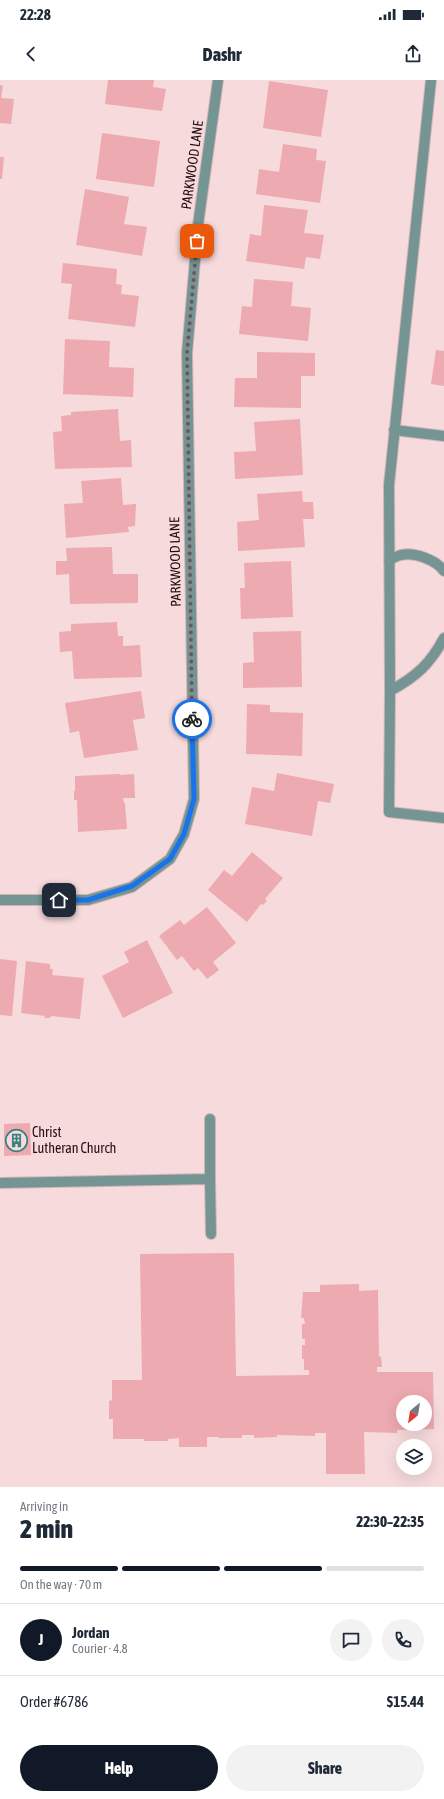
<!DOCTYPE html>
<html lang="en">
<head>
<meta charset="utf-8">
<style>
	body { margin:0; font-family:"Asap Condensed",sans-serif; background:#f2f2f3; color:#1f2937; height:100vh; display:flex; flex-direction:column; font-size:15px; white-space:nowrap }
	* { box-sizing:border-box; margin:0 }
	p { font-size:13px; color:#747a83 }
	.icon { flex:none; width:22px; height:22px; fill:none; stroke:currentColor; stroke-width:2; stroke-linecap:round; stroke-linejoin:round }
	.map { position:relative; height:1407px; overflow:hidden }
	.details { display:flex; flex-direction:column; background:#fff; flex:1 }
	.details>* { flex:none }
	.needle { width:26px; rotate:210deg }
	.fabs { position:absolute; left:396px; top:1315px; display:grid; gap:8px }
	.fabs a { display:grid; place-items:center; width:36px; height:36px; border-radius:50%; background:#fff; box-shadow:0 4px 16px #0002; font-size:20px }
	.pin { position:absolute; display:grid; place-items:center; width:34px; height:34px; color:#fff; margin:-17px; border-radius:8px; box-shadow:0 2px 6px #0006 }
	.courier { position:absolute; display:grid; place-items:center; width:40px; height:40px; margin:-20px; border:3px solid #1a73e8; border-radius:50%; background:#fff; color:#222; box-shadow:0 1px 5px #0007 }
	.overview em { font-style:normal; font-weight:800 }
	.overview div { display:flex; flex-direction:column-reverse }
	.overview { display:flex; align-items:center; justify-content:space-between; height:68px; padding:0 20px }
	h1 { font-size:26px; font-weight:800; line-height:30px }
	.bar { display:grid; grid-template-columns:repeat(4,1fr); gap:6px 4px; align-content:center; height:48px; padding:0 20px }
	.bar i { height:5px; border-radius:3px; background:#e0e1e3 }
	.bar .selected { background:#111827 }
	.bar p { grid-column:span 4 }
	.line { display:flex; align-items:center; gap:10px; padding:0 20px; border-top:1px solid #e0e1e3 }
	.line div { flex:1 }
	.round { display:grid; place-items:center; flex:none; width:42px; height:42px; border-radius:21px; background:#f2f2f3 }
	.cta { display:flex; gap:8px; margin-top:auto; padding:8px 20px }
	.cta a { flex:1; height:46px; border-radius:24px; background:#111827; color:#fff; font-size:16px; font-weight:800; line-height:46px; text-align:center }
	.cta a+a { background:#f2f2f3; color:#1f2937 }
	.status { display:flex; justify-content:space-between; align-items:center; height:28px; padding:0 20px; background:#fff; direction:ltr }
	.status svg { height:11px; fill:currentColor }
	header { display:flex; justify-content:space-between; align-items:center; height:52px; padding:0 20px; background:#fff; font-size:18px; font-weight:800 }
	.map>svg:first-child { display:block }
</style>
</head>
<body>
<div class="status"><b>22:28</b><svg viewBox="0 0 49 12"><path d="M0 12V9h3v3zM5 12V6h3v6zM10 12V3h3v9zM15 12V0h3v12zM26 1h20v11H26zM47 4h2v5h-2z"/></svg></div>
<header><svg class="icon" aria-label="back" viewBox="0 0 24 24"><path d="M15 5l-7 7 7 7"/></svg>Dashr<svg class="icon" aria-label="share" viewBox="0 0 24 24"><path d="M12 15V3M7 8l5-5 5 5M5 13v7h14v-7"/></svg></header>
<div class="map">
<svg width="444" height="1407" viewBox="0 0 444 1407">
	<rect width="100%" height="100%" fill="#f6dadc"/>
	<path fill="#edaab0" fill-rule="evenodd" d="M108,0H154L153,7L166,9L162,31L105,24Z
		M269,1L328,10L321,57L263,48Z
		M0,5L3,6L1,18L14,19L11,44L0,43Z
		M102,53L160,61L154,107L96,99Z
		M283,64L317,69L316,80L326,81L320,123L256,114L259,89L279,92Z
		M0,77H4L2,99H0Z
		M85,109L129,117L124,144L147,147L142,176L76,165Z
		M264,125L308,130L304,153L324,155L320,179L306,177L304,189L246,181L250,154L261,156Z
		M63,183L117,189L116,204L122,205L121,214L139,216L135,247L68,239L72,204L61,203Z
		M254,199L293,202L291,226L311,228L308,261L239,254L242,226L252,227Z
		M65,259L110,261L109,287L134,288L133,317L63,314Z
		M436,270L444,271V306L431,304Z
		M257,272L315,273V296H301V328L234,327L235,298H257Z
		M118,329L120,361L131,360L132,387L55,389L53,352L62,351L61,336L71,335V332Z
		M300,339L303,395L235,399L234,372L256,371L254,342Z
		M121,398L123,425L136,424L135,446L128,447L129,452L66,458L64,424L83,423L81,401Z
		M302,411L303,422H313L314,439H303L305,467L238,471L237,442L259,440L257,414Z
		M112,467L113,494H138V523L70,524L69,494L56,495V481H67L66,468Z
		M291,481L293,537L241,539L240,508H245L244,483Z
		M117,542L118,556H123V566L140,565L142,597L74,599L72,571L60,572L59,552L71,551V544Z
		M301,551L302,607L243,608V583L254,582L253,552Z
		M141,611L145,638L133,640L138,670L84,678L79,651L70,653L65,623Z
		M247,624L270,625V632L303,633L302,676L246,674Z
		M277,693L334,704L330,723L318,721L312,756L245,744L252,707L274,711Z
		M120,694V695L134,694L135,718H123L124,723H125L127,749L78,752L77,720H74V711H75V696Z
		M252,772L283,798L265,819L267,821L263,825L261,824L247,842L208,810L224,790L232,796Z
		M207,827L236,863L213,882L219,890L207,899L198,888L194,891L182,876L177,880L159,856L180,840L184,845Z
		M147,860L173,913L123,938L102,896L129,882L124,872Z
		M0,879L17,881L12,936L0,935Z
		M26,881L50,884V889H53L52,895L84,898L80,939L51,936L50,938H44L45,936L21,933Z
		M30,1043L31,1075L4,1076V1044Z
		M234,1173L236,1296L309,1295V1290H304V1279H302V1265H305V1259H302V1244H305L304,1238H301L303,1212H320V1205L359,1204V1211L378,1210L379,1276L381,1277L382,1287H377V1292H433L434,1349L397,1350V1353L364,1352L365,1394H326V1353H315V1356L277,1355V1357L254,1358V1355H242V1358H219L218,1357H207V1367H179V1358L168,1359V1361H144V1359H113V1339H109V1321L112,1320V1300H142L140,1174ZM403,1322H425V1344H403Z"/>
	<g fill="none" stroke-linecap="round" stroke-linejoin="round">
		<defs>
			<path id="minor" d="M431,0L389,405L390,611L389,732L444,738
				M394,350L444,356
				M389,480C393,478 397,476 401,475C415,472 436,480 444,491
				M390,611C417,596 430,584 444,558
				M0,820H88L132,807L170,779L184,754L194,719L187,273L198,145L218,0
				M210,1039V1099
				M0,1103L210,1099L211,1154"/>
		</defs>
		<use href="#minor" stroke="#d0b5b7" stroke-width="12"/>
		<use href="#minor" stroke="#759594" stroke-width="10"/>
	</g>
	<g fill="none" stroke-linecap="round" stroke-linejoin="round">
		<path stroke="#6e5557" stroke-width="4" stroke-dasharray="0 7.2" d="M192,639L187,273L197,161"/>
		<path stroke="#1a73e8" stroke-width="5" d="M59,820H88L132,806L170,779L184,754L194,719L192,639"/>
	</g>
	<defs>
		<symbol id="building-ring" viewBox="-11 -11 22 22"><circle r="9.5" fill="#f6dadc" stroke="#3a8280" stroke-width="1.5"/><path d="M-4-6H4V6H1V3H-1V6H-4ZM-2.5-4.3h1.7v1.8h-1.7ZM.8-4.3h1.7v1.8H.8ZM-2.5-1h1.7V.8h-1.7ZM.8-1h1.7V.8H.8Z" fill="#3a8280"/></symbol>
	</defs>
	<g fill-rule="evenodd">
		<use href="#building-ring" x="4" y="1048" width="25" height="25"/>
	</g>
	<g text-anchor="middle" stroke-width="4" stroke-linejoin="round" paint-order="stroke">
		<g font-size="14" fill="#240d10" stroke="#f6dadc">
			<text transform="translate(192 85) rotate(-82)" y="5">PARKWOOD LANE</text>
			<text transform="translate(175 482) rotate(-91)" y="5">PARKWOOD LANE</text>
		</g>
		<g font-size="14" fill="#240d10" stroke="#f6dadc" text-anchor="start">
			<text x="32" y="1057">Christ<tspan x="32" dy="16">Lutheran Church</tspan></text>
		</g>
	</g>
</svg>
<div class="fabs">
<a><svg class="needle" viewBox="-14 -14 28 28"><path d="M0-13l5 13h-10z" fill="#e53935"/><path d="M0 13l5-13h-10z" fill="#747a83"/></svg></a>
<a><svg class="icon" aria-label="layers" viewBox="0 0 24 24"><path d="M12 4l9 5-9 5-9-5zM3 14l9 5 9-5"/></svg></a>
</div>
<div class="pin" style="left:197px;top:161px;background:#ea580c"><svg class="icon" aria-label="bag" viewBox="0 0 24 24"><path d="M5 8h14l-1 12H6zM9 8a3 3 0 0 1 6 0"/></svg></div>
<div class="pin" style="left:59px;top:820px;background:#1f2937"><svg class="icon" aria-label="home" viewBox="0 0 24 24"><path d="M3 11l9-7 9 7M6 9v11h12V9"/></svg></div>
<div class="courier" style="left:192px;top:639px"><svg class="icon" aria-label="bike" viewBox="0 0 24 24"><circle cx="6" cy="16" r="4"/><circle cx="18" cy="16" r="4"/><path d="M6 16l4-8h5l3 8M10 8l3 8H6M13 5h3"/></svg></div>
</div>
<section class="details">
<div class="overview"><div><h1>2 min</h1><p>Arriving in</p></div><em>22:30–22:35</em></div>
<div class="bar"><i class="selected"></i><i class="selected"></i><i class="selected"></i><i></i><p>On the way · 70 m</p></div>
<div class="line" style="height:72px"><b class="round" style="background:#111827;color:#fff">J</b><div><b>Jordan</b><p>Courier · 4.8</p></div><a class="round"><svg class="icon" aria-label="chat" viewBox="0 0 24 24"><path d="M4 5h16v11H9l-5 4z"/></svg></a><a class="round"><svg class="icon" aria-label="phone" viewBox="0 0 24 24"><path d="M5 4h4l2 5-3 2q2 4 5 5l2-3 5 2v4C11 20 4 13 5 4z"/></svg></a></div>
<div class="line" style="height:52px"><div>Order #6786</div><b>$15.44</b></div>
<div class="cta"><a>Help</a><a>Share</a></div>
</section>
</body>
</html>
